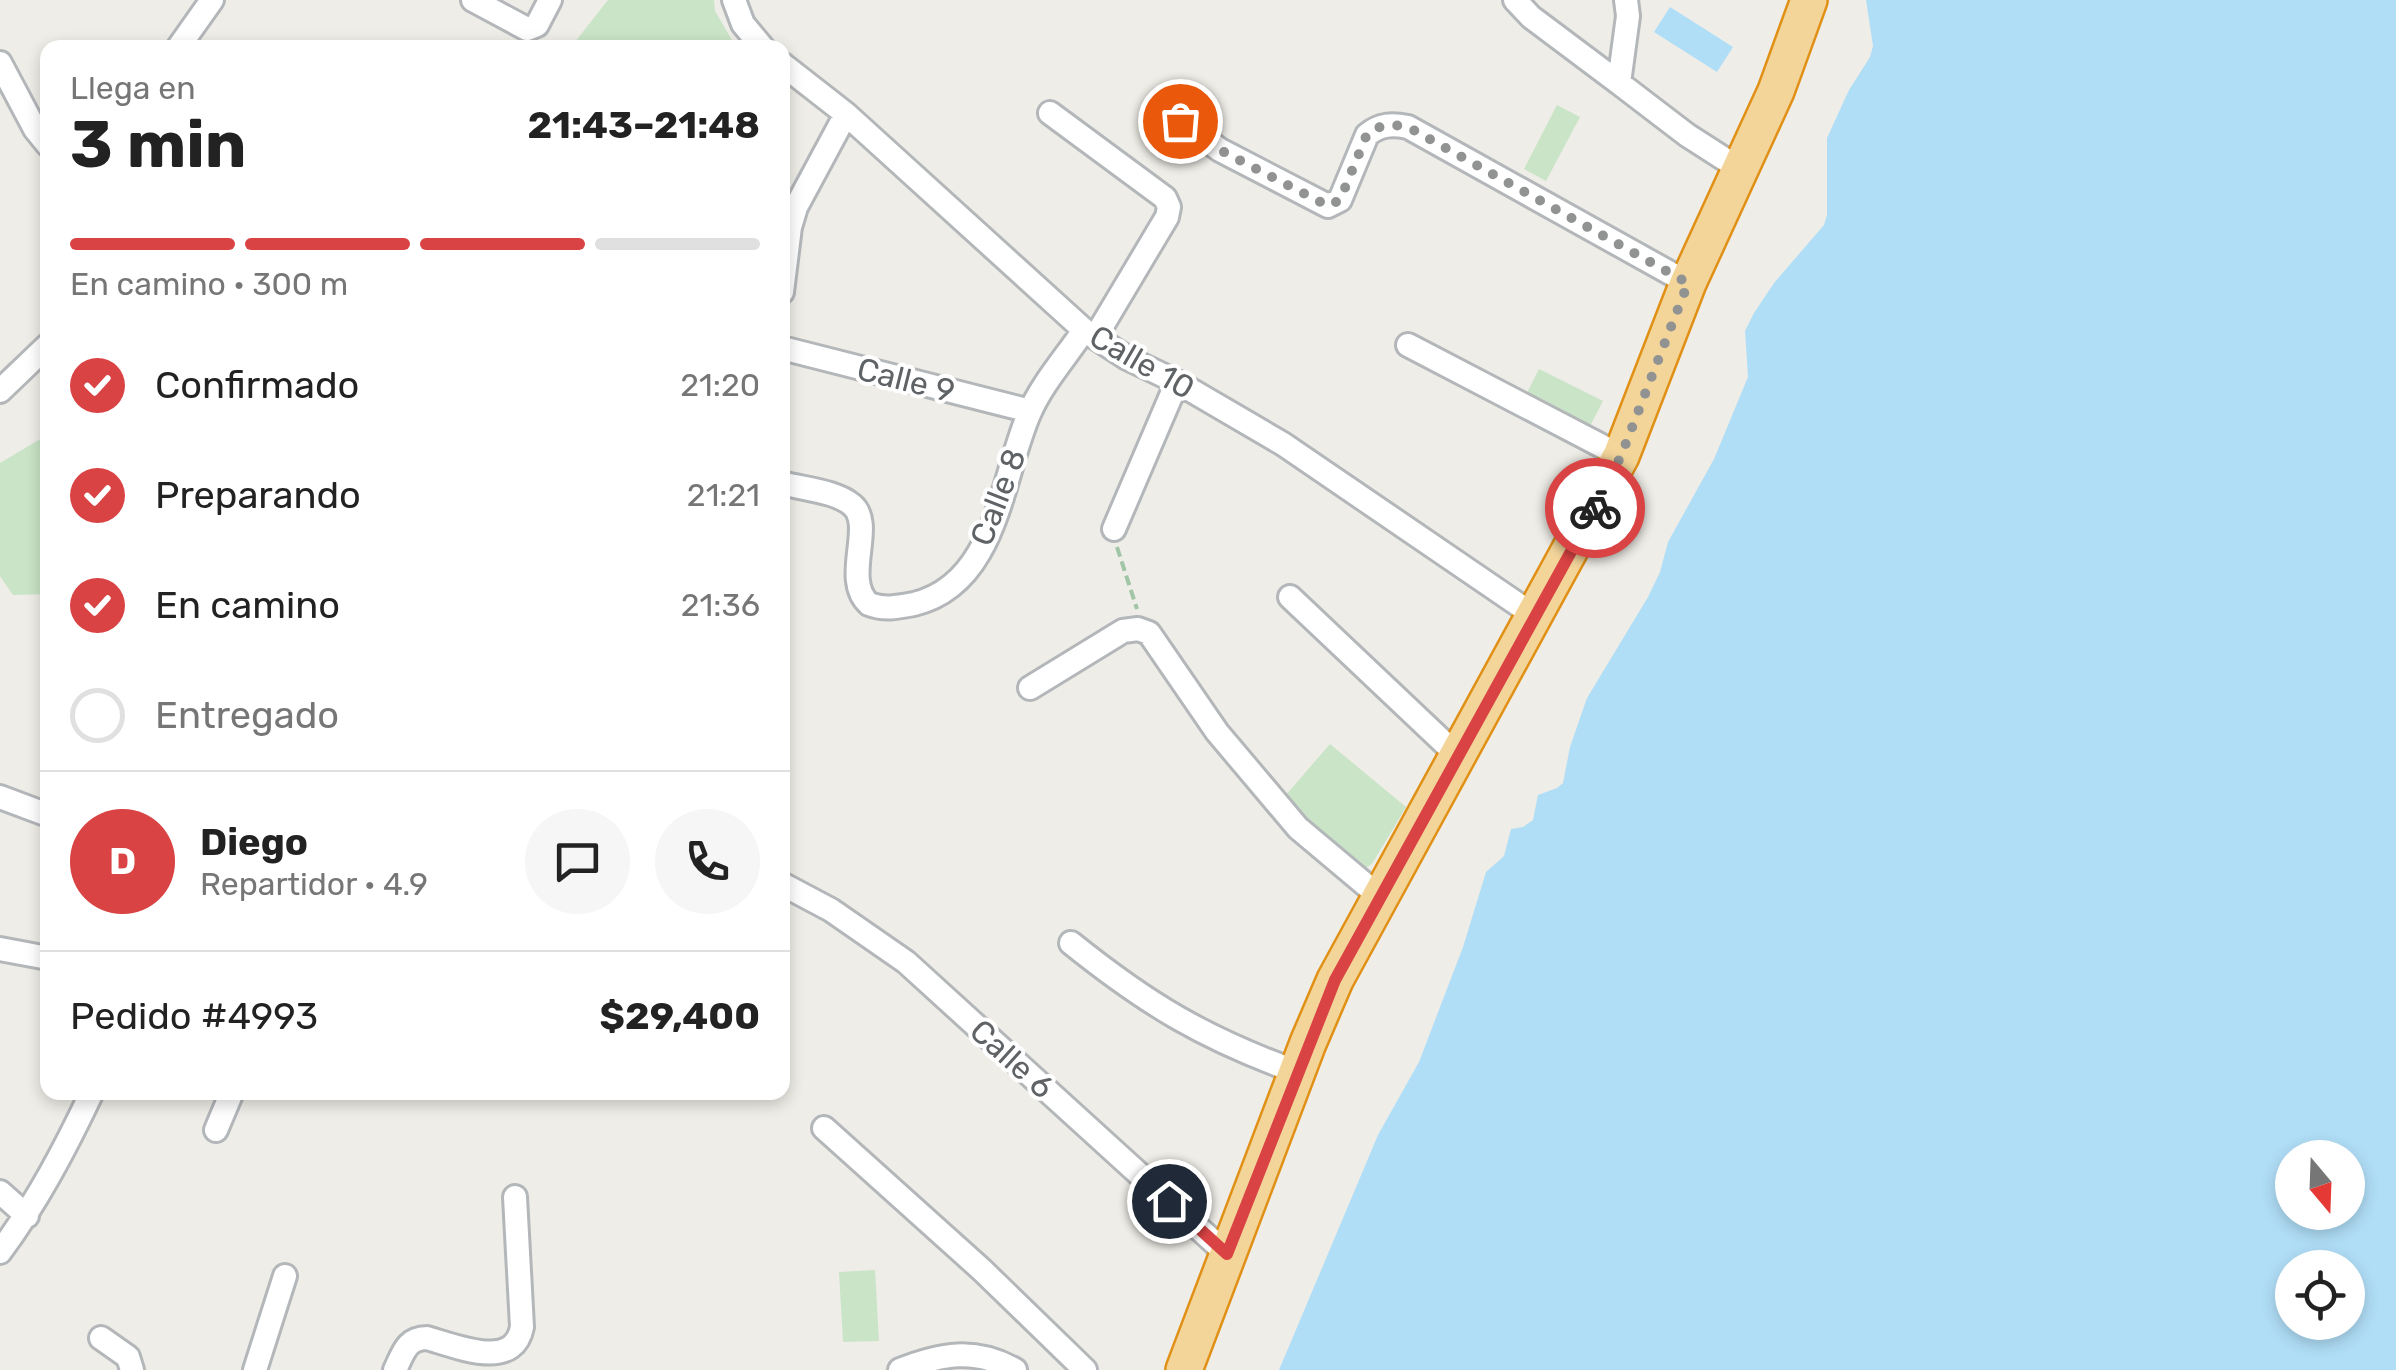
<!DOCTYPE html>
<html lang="es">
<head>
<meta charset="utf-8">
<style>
	body { margin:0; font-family:Rubik,sans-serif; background:#f6f6f6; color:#222; height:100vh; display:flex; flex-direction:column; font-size:38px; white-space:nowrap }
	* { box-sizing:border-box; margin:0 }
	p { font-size:32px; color:#767676 }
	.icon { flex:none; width:55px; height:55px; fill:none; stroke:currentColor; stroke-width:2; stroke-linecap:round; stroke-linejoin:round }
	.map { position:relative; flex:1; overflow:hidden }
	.side { position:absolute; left:40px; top:40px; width:750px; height:1060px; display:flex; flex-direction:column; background:#fff; border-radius:20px; box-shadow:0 5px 15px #0003 }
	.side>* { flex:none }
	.needle { width:65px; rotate:161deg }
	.tools { position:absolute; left:2275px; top:1140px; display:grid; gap:20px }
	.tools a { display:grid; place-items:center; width:90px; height:90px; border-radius:50%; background:#fff; box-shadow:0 5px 15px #0003; font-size:50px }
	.pin { position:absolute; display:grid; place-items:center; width:85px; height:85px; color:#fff; margin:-42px; border:5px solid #fff; border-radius:50%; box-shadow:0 2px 10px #0007 }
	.courier { position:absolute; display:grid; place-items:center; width:100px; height:100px; margin:-50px; border:8px solid #da4344; border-radius:50%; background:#fff; color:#222; box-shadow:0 2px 12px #0007 }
	.overview em { font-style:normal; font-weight:700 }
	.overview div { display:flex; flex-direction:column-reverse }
	.overview { display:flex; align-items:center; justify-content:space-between; height:170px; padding:0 30px }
	h1 { font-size:65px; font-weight:700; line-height:75px }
	.bar { display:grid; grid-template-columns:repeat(4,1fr); gap:15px 10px; align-content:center; height:120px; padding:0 30px }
	.bar i { height:12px; border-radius:8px; background:#e0e0e0 }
	.bar .on { background:#da4344 }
	.bar p { grid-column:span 4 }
	.line { display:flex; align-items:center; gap:25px; padding:0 30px; border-top:2px solid #e0e0e0 }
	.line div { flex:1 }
	.round { display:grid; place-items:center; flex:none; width:105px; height:105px; border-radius:52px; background:#f6f6f6 }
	ol { padding:0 30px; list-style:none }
	li { display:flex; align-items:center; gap:30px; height:110px }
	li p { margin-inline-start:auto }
	li .icon { padding:10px; border-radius:50%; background:#da4344; color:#fff; stroke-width:4 }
	li:last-child { color:#767676 }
	li i { width:55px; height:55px; border:5px solid #e0e0e0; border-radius:50% }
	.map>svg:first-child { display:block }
</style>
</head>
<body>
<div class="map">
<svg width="2396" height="1370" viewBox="0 0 2396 1370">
	<rect width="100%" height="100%" fill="#efede7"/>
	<path fill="#c9e4c7" d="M608,0H714L715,11L736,47H571Z
		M1557,105L1580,117L1546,181L1524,169Z
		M1539,369L1603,401L1590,426L1526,395Z
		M47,435V594L13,595L0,576V463Z
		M1330,744L1406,807L1372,864L1367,867L1352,863L1285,796Z
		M875,1270L879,1341L843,1342L839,1272Z"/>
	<path fill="#b0def7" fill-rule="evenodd" d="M1866,0H2396V1370H1279L1378,1135L1419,1062L1463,947L1486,872L1504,856L1511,829L1523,827L1533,820L1538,795L1557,788L1563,783L1570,747L1587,698L1648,597L1660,572L1668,542L1714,459L1748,377L1745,331L1754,313L1774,283L1824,225L1827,215V138L1849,90L1870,57L1873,46ZM2292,1158H2348V1212H2292ZM2292,1268H2348V1322H2292Z
		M1670,7L1733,47L1717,72L1654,32Z"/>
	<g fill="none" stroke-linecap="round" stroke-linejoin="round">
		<defs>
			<path id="minor" d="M473,0L527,29L537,25L550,0
				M734,0L743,24L763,48
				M1515,0L1531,17L1619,83
				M1626,0L1628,16L1619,83L1687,135L1740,169
				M178,48L212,0
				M0,63L35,129L48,145
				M782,64L846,114L1084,330L1127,358L1177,382L1283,444L1535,616
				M1050,113L1165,198L1169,207L1167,217L1096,336
				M1180,121L1220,150L1328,206L1340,200L1367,135C1380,124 1392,124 1408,127L1688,283
				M782,292L790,227L796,207L846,114
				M1408,345L1621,456
				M782,348L1030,411
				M0,391L48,345
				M782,483C803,489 836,491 852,505C876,525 841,579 869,604C884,610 898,607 914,604C997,584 1001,478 1029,414C1041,385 1066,357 1084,330
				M1114,529L1177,382
				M1290,597L1457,755
				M1030,688L1123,631L1138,629L1149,633L1217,732L1298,828L1379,896
				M0,797L48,815
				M782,884L831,910L906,962L1227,1254
				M1071,943C1148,1005 1204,1038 1297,1072
				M0,949L48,958
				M824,1128L982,1270L1085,1370
				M216,1130L232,1092
				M0,1192L27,1216
				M0,1252C37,1202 65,1149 92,1092
				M101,1338L128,1357L132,1370
				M255,1370L285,1276
				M395,1370C403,1354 406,1338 427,1338C461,1348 514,1370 522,1327L515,1197
				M900,1370C940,1354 975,1347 1015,1370"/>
			<path id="highway" d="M1184,1370L1308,1043L1335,980L1621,456L1688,283L1776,91L1809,0"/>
		</defs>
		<use href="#minor" stroke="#b4b7ba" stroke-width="28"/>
		<use href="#highway" stroke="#e19016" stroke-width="40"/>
		<path stroke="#a0c5a7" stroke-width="4" stroke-dasharray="10 5" stroke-linecap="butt" d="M1117,547L1137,609"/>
		<use href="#minor" stroke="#fff" stroke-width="22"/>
		<use href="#highway" stroke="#f3d59a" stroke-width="35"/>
	</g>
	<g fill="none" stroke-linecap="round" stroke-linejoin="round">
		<path stroke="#919393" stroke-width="10" stroke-dasharray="0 18" d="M1180,121L1220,150L1328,206L1340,200L1367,134C1380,124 1392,124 1408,127L1688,283L1621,456L1595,508"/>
		<path stroke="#da4344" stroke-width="12" d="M1169,1201L1227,1254L1335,980L1595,508"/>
	</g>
	<g text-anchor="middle" stroke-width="8" stroke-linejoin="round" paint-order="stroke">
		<g font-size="32" fill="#5f6366" stroke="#fff">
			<text transform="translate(1142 362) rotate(30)" y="11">Calle 10</text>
			<text transform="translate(906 380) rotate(14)" y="11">Calle 9</text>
			<text transform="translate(998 497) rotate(-69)" y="11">Calle 8</text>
			<text transform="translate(1012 1059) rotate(42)" y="11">Calle 6</text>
		</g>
	</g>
</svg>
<div class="tools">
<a><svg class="needle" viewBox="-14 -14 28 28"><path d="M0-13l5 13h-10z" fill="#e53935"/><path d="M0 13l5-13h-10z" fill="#767676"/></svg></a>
<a><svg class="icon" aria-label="locate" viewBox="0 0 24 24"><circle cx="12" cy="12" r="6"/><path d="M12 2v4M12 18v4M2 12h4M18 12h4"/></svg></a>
</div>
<div class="pin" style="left:1180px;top:121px;background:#ea580c"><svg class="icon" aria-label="bag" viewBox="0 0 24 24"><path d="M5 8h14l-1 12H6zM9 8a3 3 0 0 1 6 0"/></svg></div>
<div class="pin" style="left:1169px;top:1201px;background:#1f2937"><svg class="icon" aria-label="home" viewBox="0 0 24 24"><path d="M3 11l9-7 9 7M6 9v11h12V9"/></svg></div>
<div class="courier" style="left:1595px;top:508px"><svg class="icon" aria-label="bike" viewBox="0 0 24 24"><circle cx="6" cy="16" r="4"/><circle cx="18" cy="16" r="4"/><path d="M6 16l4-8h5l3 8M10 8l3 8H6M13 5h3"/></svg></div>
<section class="side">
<div class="overview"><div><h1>3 min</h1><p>Llega en</p></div><em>21:43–21:48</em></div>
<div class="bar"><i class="on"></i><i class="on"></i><i class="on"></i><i></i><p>En camino · 300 m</p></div>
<ol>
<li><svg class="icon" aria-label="check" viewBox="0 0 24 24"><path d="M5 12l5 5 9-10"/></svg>Confirmado<p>21:20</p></li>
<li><svg class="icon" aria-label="check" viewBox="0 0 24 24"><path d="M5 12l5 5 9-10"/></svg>Preparando<p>21:21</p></li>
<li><svg class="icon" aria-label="check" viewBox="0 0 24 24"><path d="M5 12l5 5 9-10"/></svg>En camino<p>21:36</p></li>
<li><i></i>Entregado</li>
</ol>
<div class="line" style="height:180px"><b class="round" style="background:#da4344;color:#fff">D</b><div><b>Diego</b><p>Repartidor · 4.9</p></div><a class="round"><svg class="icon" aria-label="chat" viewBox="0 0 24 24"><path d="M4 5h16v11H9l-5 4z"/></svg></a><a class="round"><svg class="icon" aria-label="phone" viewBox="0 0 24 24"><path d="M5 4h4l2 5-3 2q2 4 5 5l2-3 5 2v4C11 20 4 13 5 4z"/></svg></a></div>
<div class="line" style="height:130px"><div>Pedido #4993</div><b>$29,400</b></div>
</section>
</div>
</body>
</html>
